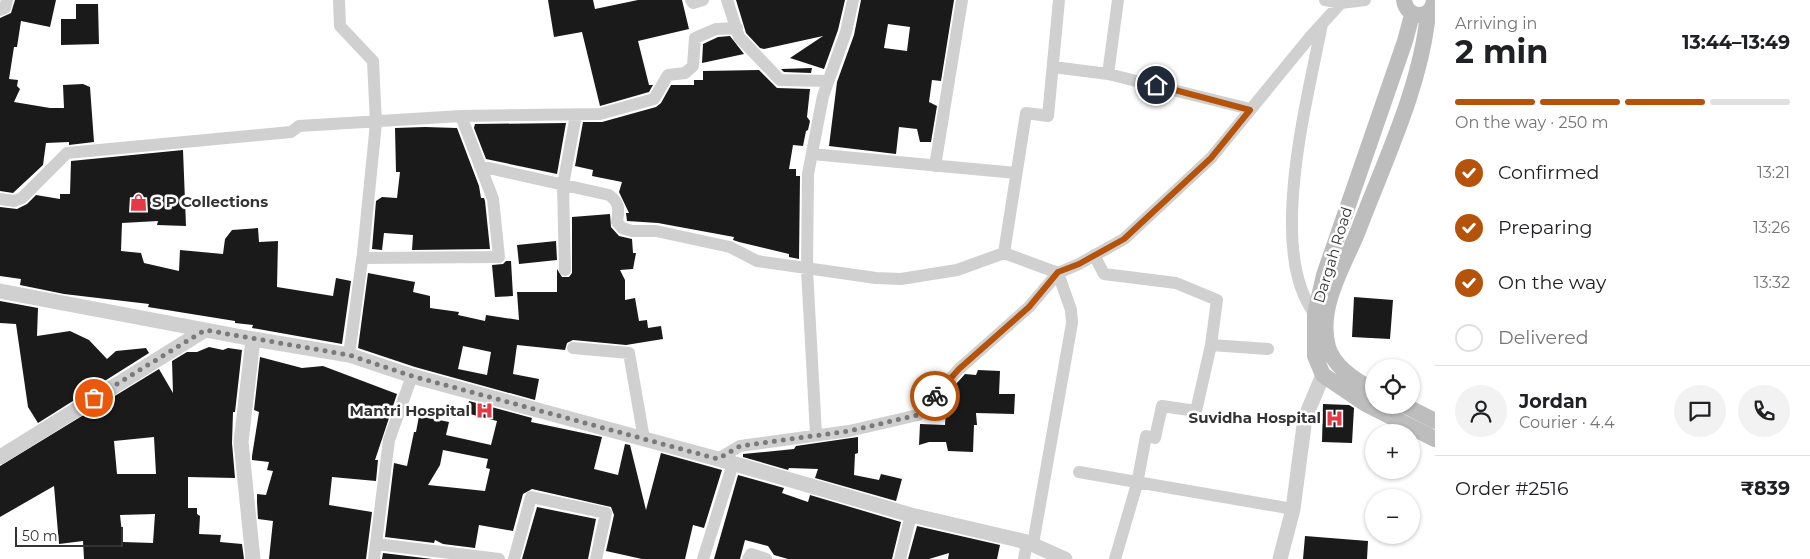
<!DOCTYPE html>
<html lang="en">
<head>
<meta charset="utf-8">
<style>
	body { margin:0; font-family:Montserrat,sans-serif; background:#f2f2f2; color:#202124; height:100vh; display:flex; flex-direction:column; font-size:19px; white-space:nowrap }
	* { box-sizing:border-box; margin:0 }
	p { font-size:16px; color:#757577 }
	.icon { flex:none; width:28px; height:28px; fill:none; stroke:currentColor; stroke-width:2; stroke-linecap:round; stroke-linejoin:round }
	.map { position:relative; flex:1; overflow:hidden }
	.sheet { display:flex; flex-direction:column; background:#fff; width:375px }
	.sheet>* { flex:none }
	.controls { position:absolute; left:1365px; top:359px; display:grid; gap:10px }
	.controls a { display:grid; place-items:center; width:55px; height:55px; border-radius:50%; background:#fff; box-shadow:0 1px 4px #0004; font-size:25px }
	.scale { position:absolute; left:15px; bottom:12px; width:108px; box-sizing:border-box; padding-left:5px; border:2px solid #333; border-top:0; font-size:14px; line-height:18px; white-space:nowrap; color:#333; -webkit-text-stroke:4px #fff; paint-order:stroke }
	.pin { position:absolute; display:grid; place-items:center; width:42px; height:42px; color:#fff; margin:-21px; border:2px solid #fff; border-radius:50%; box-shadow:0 1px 5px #0007 }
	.courier { position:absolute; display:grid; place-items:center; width:50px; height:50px; margin:-25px; border:4px solid #b45309; border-radius:50%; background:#fff; color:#222; box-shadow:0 1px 6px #0007 }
	.summary em { font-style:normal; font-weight:700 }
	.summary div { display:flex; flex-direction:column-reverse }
	.summary { display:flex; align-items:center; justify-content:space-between; height:85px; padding:0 20px }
	h1 { font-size:32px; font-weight:700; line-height:38px }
	.bar { display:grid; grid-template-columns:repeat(4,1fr); gap:8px 5px; align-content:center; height:60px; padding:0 20px }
	.bar i { height:6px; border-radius:4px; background:#e0e0e0 }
	.bar .current { background:#b45309 }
	.bar p { grid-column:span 4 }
	.line { display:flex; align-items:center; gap:12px; padding:0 20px; border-top:1px solid #e0e0e0 }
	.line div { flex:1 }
	.round { display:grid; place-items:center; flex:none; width:52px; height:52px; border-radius:26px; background:#f2f2f2 }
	ol { padding:0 20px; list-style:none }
	li { display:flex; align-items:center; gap:15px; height:55px }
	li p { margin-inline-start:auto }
	li .icon { padding:5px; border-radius:50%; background:#b45309; color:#fff; stroke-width:4 }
	li:last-child { color:#757577 }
	li i { width:28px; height:28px; border:2px solid #e0e0e0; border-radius:50% }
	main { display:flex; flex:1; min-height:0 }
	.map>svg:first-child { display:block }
</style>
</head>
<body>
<main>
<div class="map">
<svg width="1435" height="559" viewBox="0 0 1435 559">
	<rect width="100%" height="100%" fill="#fff"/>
	<path fill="#1a1a1a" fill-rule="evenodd" d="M15,0H56L50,27L21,21L17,47H14L9,79L18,80L17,86L20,89L14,102L50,108H64L63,85L83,84L90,87L94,142L69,145V142L46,143L43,165L13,193L0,191V18L11,13Z
		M548,0H593L595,9L638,0H682L689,29L638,41L649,85H653L649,92L600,106L582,32L554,37Z
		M736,0H845L838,30L824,69L790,58L823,36L764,49L760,48L746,33Z
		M861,0H954L941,81L932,80L929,102L937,106L931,142H920L917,129L899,127L896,154L829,146L837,82L854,35ZM888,24L910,27L907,51L884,48Z
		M76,4H98L99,44L61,45V19H76Z
		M730,36L744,54L702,63L703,44L718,37Z
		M812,68L811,73L784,72L781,69Z
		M759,70L777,88L810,89L807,117L810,121L808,130L806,131L803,146L793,145L789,169H796V176H800L799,259L789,257V254L739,242L733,240L734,237L658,223L627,221L626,213H629L619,192L622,182L592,176L593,170L575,166L583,122H602L656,107L661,103L671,85H694V80H703V71Z
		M566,123L557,174L486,159L474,128L475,124Z
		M425,127L457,128L479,186L481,198H484L485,201L490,249L412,250L413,235L384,233L382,250L372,249L376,201L382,197L397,198L400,172H396L395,128Z
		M183,150L186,226L157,225L158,221L122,223L121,251L141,253L144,263L179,271L180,250L223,254L225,239L232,230L258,228L259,242L278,241L277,287L333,296L336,278L351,281L342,344L252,328L253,325L235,323V321L148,307L149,304L64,294L20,285L21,279L0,276V207L17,209L27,204L36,195L60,199V194H70L71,161Z
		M610,214L611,227L619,236L632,239L633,253H636L633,269L620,270L625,280V300L635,298L639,321L647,320L648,328L661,326L663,339L626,345L573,340L567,343L565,350L517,345L513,374L539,379L535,400L415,367L358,348L368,273L415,282L413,292L430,296V308L459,312L458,315L485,321L486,315L519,320L517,292H557V269L562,277H569L572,273V217ZM463,346L491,352L487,375L458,369Z
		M556,241L557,260L519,264L517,245Z
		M506,261H511L513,296L495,297L492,265L503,264Z
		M1354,297L1393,300L1390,339L1352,337Z
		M0,301L38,308L37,336L70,331L89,340L107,359L116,351L146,348L149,353L38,423L28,407L16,324L0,323Z
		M209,347L223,350L228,348L242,350L235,412H233L232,443L235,478L188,477V508H197V514L200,516L199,534L221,535L220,542L242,544L244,559H84L83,541L59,544L54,486L0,517V466L159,369L173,393L172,361L187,352H197ZM154,437L156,474H117L114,441ZM155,514L153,543L123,542L120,515Z
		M260,357L302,368L323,366L397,394L375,460H378L376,481L332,477L329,505L372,512L366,559H269L273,521L258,519L257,502V494L266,495L273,471L267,470L269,462L252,460V456L259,412L254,410Z
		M978,370L1000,371L999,394H1015L1014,414L976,413L977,425H974L973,452L948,451L946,442H929L919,445L920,424L945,425L947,395L955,393L956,384L965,374L976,375Z
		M469,401L532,418L531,422L602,437L594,469L618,475L625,444L630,445L646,510L661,453L722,470L704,528L693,525L685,559H642L606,551L614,515L611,507L532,489L523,494L513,531L479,525L475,548L443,544L435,540L434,543L385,537L394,463L407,466L414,432H416L419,416L449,422L446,435L491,445L497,421L466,413ZM443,450L488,459L486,468L490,469L485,491L428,485L440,465Z
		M1323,404L1349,405L1354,408L1352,443L1322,442Z
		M858,437V453L855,454L854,475L879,480L881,474L902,479L896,501L815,478L818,469L789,468L788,470L743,457V454L794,449L796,446Z
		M738,475L784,488L782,493L808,502L810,495L901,522L892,559H788L774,555L768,546L745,540L740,559H714Z
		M537,507L596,519L588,559H522Z
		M917,526L1000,545L997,559H948L949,553L929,559H908Z
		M1305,536L1368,541L1367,559H1303Z
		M383,553L432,559H382Z"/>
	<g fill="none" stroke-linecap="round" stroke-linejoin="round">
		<path stroke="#d0d0d0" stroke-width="12" d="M339,0L340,26L373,61L376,123L363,253L349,355
			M691,0L693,3L703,0
			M727,0L739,37L780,80L828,81
			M1325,0L1341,3
			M0,10L5,8L7,0
			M1053,67L1108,74L1118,0
			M1108,74L1250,109
			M812,154L1016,173
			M480,166L609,195C620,203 619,209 617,222L622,228L632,231H656L730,247L757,261L876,278L901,279L957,270L1004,253L1058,273L1071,310L1072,323L1033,544
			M935,166L962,0
			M0,199L14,201L22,198L67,153L291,132L299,126L461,116L600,114L654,99L668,75L685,73L693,66L695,38L716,29L737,28
			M1004,253L1026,113L1048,116L1059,0
			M1094,255L1104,274L1176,283L1217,300L1211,345L1268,349
			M363,258L499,257L493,199L461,116
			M565,270L563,185L576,115
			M1315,314C1266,252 1308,98 1322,24
			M573,348L629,353L644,439
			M816,434L807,270L808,174L823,96L846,32L853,0
			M718,459L740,446L849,431L918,415L959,369L1029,307L1058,273L1079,264L1124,239L1211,158L1310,37L1341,3L1365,0
			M1079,472L1293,509
			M376,544L499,559
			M374,559L389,440L412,376
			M514,559L531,497L606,513L596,559
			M703,559L733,464
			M748,559L751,554L766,559
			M900,559L911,515
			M1024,559L1027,542
			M1115,559L1137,484L1146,436L1155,438L1162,406L1196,411L1211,345"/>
		<path stroke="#d0d0d0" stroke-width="15" d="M0,291L253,339L349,355L412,376L718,459L911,515L1027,542L1065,559
			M253,339L241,442L253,559
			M0,457L205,330
			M1280,559L1293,509L1305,418L1323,375"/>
		<path stroke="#bdbdbd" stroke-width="16" d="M1404,0C1407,20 1432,20 1434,0
			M1412,15L1405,41L1324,275L1315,314V356L1323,375L1366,404L1435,439
			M1374,390C1356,381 1334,367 1328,347C1317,307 1344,266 1358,231C1384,162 1421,87 1428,13
			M1404,405L1435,421"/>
	</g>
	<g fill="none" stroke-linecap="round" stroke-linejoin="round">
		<path stroke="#7a7a7a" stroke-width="5" stroke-dasharray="0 9" d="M94,398L205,330L349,355L412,376L718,459L740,446L849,431L918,415L935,396"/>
		<path stroke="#b45309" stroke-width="6" d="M935,396L959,369L1029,307L1058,272L1079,264L1124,239L1211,158L1250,110L1156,85"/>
	</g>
	<defs>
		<symbol id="shop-bare" viewBox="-9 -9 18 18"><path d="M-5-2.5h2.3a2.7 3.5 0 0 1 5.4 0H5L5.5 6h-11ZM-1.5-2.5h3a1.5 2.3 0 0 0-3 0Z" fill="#e63946" stroke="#fff" stroke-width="2.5" paint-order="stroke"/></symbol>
		<symbol id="hospital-bare" viewBox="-9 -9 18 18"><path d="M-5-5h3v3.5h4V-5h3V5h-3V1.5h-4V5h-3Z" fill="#e63946" stroke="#fff" stroke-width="2.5" paint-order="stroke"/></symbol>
	</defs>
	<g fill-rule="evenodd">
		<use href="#shop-bare" x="126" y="190" width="25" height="25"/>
		<use href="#hospital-bare" x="472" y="398" width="25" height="25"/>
		<use href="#hospital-bare" x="1322" y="406" width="25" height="25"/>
	</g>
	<g text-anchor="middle" stroke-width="5" stroke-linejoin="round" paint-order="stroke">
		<g font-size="15" font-weight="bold" fill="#333" stroke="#fff" text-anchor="end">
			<text x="152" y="207" text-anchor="start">S P Collections</text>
			<text x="470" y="416">Mantri Hospital</text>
			<text x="1321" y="423">Suvidha Hospital</text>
		</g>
		<g font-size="15" fill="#333" stroke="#fff">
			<text transform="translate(1333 255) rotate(-73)" y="5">Dargah Road</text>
		</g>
	</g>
</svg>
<div class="controls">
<a><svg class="icon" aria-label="locate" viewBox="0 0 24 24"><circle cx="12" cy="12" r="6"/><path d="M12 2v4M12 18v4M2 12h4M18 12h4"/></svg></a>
<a>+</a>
<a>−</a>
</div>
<div class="scale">50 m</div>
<div class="pin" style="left:94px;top:398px;background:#ea580c"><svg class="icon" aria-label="bag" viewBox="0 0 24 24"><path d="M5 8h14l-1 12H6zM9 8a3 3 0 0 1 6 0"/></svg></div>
<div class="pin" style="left:1156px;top:85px;background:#1f2937"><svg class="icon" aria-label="home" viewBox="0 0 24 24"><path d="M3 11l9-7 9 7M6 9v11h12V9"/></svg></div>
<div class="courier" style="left:935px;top:396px"><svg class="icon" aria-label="bike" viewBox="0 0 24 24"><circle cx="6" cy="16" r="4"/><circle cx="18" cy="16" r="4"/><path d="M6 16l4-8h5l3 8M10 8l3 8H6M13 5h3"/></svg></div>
</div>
<section class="sheet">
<div class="summary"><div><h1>2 min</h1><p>Arriving in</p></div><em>13:44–13:49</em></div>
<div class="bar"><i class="current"></i><i class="current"></i><i class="current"></i><i></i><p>On the way · 250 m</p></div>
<ol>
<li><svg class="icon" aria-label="check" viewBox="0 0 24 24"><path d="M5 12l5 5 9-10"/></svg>Confirmed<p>13:21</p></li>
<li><svg class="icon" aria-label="check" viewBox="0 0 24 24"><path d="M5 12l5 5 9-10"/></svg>Preparing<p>13:26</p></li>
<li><svg class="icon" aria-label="check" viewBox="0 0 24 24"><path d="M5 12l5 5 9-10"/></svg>On the way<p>13:32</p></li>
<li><i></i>Delivered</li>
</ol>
<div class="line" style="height:90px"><a class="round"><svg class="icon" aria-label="person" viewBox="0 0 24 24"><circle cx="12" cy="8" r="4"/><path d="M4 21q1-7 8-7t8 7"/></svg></a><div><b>Jordan</b><p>Courier · 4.4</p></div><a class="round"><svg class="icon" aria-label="chat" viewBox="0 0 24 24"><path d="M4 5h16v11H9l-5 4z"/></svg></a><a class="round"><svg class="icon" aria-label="phone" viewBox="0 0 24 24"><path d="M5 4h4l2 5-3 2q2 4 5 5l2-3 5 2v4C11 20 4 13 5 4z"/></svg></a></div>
<div class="line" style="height:65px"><div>Order #2516</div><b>₹839</b></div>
</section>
</main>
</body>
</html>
